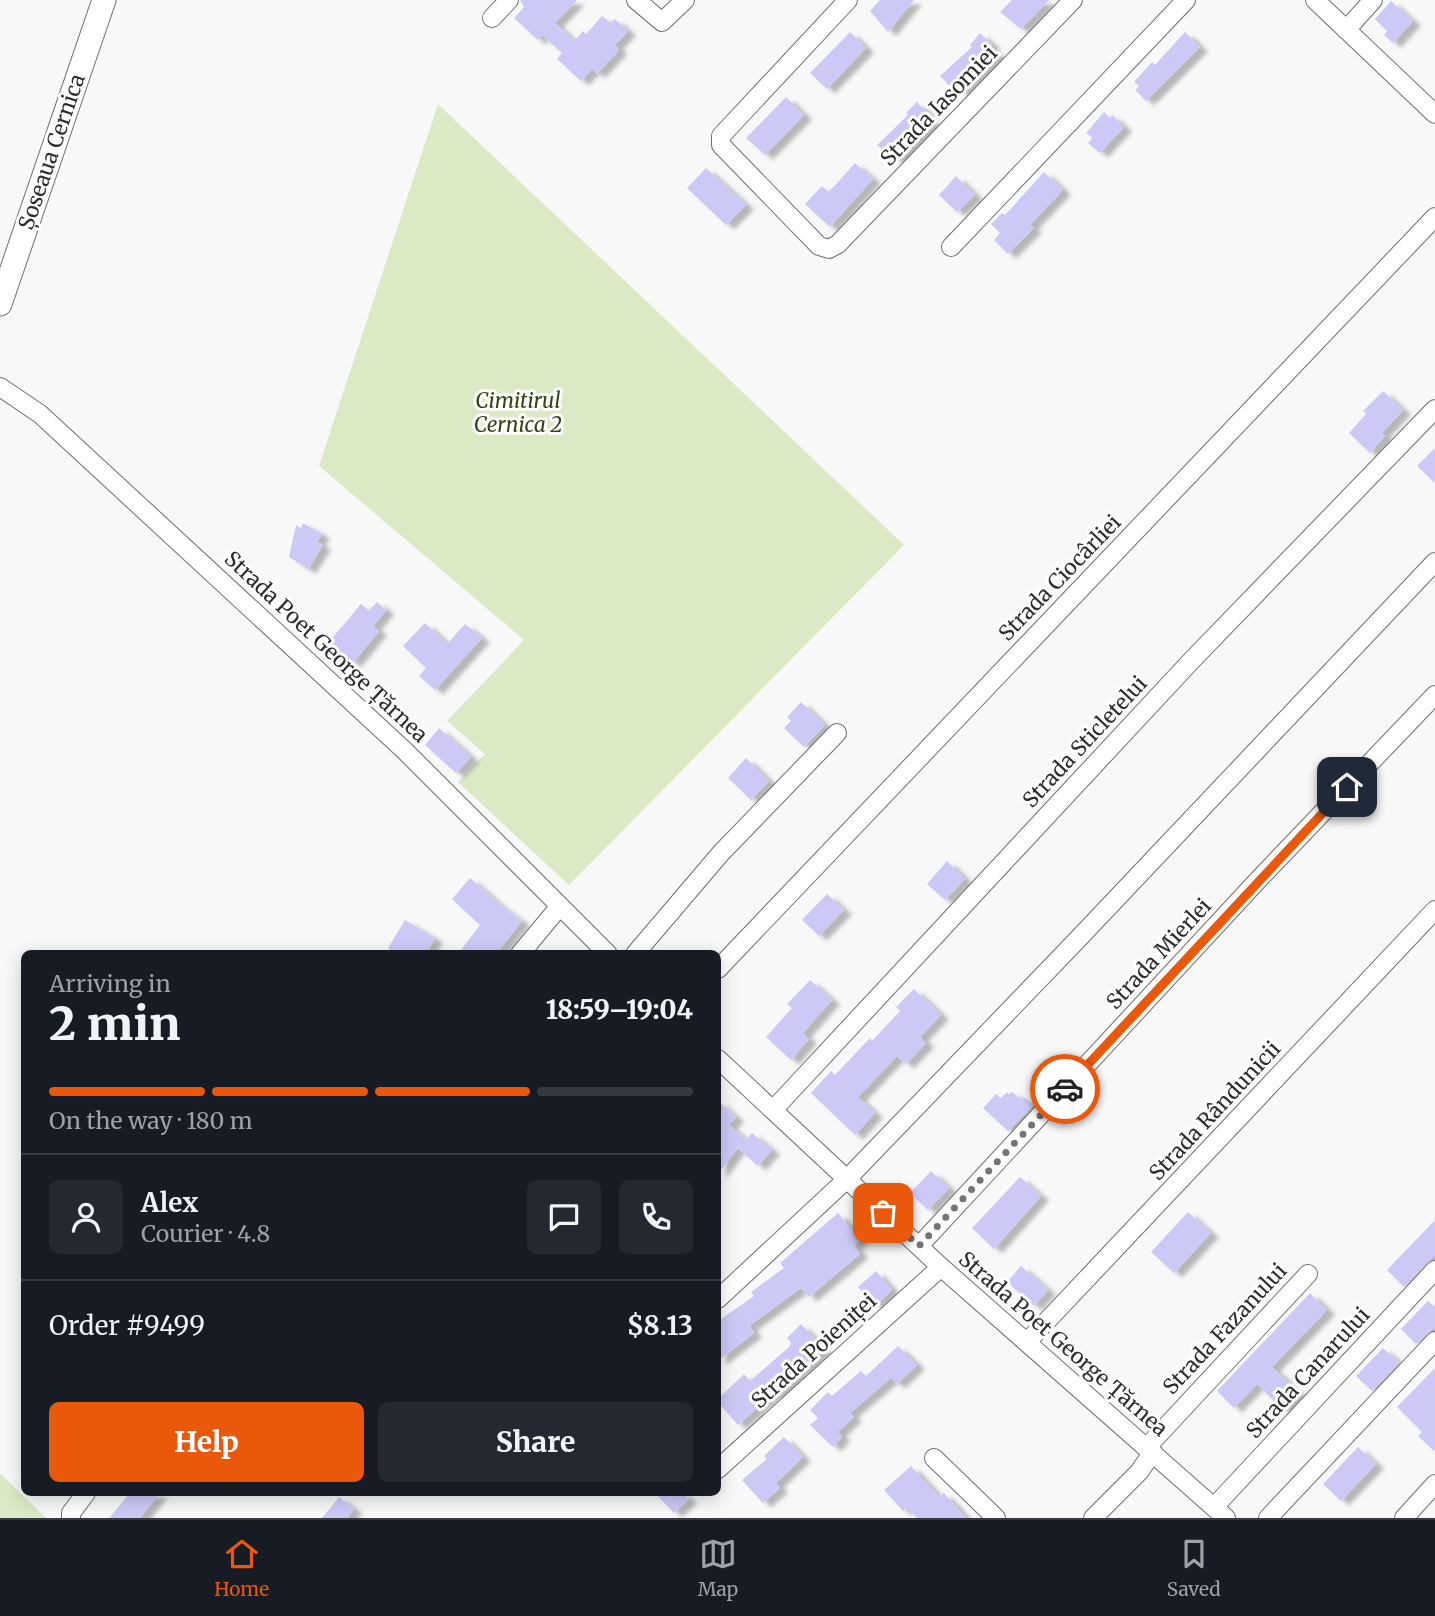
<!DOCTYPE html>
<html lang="en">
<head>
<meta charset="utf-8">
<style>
	body { margin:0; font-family:Merriweather,serif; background:#242831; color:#f1f3f6; height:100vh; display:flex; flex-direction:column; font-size:26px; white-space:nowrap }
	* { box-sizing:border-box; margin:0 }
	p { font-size:23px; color:#9ea1a6 }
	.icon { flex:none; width:38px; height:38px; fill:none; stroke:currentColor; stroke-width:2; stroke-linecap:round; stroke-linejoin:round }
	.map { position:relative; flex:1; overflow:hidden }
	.side { position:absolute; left:21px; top:950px; width:700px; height:546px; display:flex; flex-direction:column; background:#171b24; border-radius:10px; box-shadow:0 4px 18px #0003 }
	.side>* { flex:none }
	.pin { position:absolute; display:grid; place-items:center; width:60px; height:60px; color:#fff; margin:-30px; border-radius:14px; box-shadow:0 4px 10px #0006 }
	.courier { position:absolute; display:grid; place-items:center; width:70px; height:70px; margin:-35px; border:5px solid #ea580c; border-radius:50%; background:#fff; color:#222; box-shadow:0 2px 9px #0007 }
	.overview em { font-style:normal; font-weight:800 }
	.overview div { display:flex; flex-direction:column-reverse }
	.overview { display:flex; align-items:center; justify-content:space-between; height:119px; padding:0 28px }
	h1 { font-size:46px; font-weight:800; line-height:52px }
	.bar { display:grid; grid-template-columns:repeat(4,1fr); gap:10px 7px; align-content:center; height:84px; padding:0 28px }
	.bar i { height:9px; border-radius:5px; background:#363941 }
	.bar .selected { background:#ea580c }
	.bar p { grid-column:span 4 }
	.line { display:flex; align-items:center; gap:18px; padding:0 28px; border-top:2px solid #363941 }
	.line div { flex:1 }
	.round { display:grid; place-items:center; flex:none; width:74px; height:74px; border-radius:10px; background:#242831 }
	.cta { display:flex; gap:14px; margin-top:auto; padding:14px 28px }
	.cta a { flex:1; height:80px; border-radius:10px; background:#ea580c; color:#fff; font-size:28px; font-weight:800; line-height:80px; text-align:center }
	.cta a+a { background:#242831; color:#f1f3f6 }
	.tabs { display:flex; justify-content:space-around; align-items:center; height:98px; border-top:2px solid #363941; background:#171b24; font-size:19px; color:#9ea1a6 }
	.tabs a { display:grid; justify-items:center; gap:4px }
	.tabs .selected { color:#ea580c }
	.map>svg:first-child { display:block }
</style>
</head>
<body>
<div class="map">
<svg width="1435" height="1518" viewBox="0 0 1435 1518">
	<defs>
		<filter id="shadow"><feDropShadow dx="8" dy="4.5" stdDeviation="2" flood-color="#0004"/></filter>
	</defs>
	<rect width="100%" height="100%" fill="#f8f8f9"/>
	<path fill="#dbe9c4" d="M438,104L904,545L569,885L458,782L485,754L447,721L524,640L319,466Z
		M0,1473L46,1518H0Z"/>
	<path fill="#cdc9f7" filter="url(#shadow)" d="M520,0H577L555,23L574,41L583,31L586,34L602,16L611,23L615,19L628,31L615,45L619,50L597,74L592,69L581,81L557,59L562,53L542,35L538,40L514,18L524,7Z
		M880,0H914L888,32L870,11Z
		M1012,0H1049L1021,29L1000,12Z
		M1391,1L1413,21L1393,43L1384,35L1387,31L1375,19Z
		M850,32L866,48L827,89L810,73Z
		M1185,32L1200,47L1146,101L1135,90L1139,86L1134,82L1152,62L1155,65Z
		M980,33L992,44L990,47L998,55L962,93L954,86L952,88L940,76L972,47L970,45Z
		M786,97L804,115L765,155L746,138Z
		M917,102L928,113L926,115L934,123L898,161L877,145L908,115L906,113Z
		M1104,112L1110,118L1112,115L1124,127L1100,153L1088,143L1092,138L1086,133Z
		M855,163L873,179L830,227L805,204L822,186L829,192Z
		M706,168L746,205L726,225L687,188Z
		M1044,172L1063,190L1030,225L1034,228L1008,254L994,240L1000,233L991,224L1002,213L1005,215Z
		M956,176L975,195L957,212L939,195Z
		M1383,391L1403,410L1382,433L1385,436L1370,453L1349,433L1366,414L1363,411Z
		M1435,448V483L1417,466Z
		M303,523L322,534L317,542L323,545L308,569L289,557L296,525L301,528Z
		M377,602L386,610L373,626L379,631L353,663L328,643L361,604L369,611Z
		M425,623L447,644L465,624L482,638L435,690L419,676L426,668L403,646Z
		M801,702L825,725L804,747L784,728L791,721L787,717Z
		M439,728L471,757L456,773L425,745Z
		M746,758L769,781L751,800L728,778Z
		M947,861L965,879L945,900L927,884Z
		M470,878L498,903L522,921L496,954H458L480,925L452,899Z
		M827,894L844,910L819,936L802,920Z
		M405,920L435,938L426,954H397L388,948Z
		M810,980L832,1000L803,1033L809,1039L791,1060L766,1037L792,1008L787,1004Z
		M914,989L941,1015L920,1037L926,1043L906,1064L897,1056L858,1097L875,1113L855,1135L811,1093L831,1071L835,1075L870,1038L872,1041L900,1011L896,1007Z
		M1007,1092L1009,1094L1012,1092L1021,1100L1024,1097L1033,1105L1008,1131L983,1108L996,1094L1001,1098Z
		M718,1101L736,1117L729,1125L746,1140L742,1144L752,1133L772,1150L758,1166L738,1148L718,1174Z
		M931,1171L949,1188L928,1210L910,1193Z
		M1020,1177L1041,1196L994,1249L972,1228Z
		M1188,1212L1211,1233L1174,1273L1151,1252Z
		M838,1213L860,1240L854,1245L860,1254L809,1297L801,1288L749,1326L754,1333L718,1361V1321L754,1296L751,1292L784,1268L780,1263Z
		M1435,1220V1255L1404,1287L1387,1270Z
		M1021,1266L1048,1290L1034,1306L1007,1282Z
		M876,1271L892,1290L875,1306L858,1287Z
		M1310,1293L1327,1310L1272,1367L1300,1394L1284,1411L1257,1384L1234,1408L1217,1391Z
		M1428,1301L1435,1307V1327L1416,1344L1401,1329Z
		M801,1324L824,1350L799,1373L801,1376L776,1398L773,1394L738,1425L718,1402V1399L744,1374L750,1381L789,1347L791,1343L787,1338Z
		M898,1346L917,1365L897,1384L891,1378L850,1413L854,1417L838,1432L842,1437L833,1447L810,1425L818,1418L810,1410L828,1392L832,1396L861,1371L866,1376Z
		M1383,1348L1399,1363L1372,1391L1356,1376Z
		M1435,1368V1452L1418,1436L1422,1432L1397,1407Z
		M784,1437L803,1457L776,1483L780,1488L763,1503L742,1480L767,1459L764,1456Z
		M1358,1447L1376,1464L1341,1501L1323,1484Z
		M911,1466L939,1497L944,1493L966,1518H917L907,1507L903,1511L884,1490Z
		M130,1493H160L140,1518H109Z
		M655,1493H683L689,1499L674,1513Z
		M339,1497L354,1509L347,1518H322Z"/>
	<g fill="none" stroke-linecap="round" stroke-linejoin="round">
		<defs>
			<path id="minor" d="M636,0L662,22L685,0
				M848,0L721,136V145L819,246L829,249L838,244L1073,0
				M1315,0L1435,114
				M492,18L509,0
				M1346,30L1373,0
				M951,247L1186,0
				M0,387L40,414L405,751L608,954
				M520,954L560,906
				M635,954L721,853L837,733
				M718,969L1435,217
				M718,1059L941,1267L1226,1518
				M773,1110L1192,660L1435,409
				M919,1246L1259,879L1435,695
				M718,1299L847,1179L1079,938L1435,562
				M1027,1342L1435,910
				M1147,1447L1308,1274
				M934,1458L996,1518
				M718,1469L941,1267
				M1214,1507L1435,1270
				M71,1518V1513L86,1493
				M1093,1518L1139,1472L1153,1452
				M1268,1518L1435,1341
				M1404,1518L1435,1484"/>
			<path id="secondary" d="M0,304L104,0"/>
		</defs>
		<use href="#minor" stroke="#6f6f70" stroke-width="20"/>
		<use href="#secondary" stroke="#6f6f70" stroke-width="25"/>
		<use href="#minor" stroke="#fff" stroke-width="18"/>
		<use href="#secondary" stroke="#fff" stroke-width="23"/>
	</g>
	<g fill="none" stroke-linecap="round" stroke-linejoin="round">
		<path stroke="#747475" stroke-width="7" stroke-dasharray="0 12.6" d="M883,1213L919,1246L1065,1089"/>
		<path stroke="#ea580c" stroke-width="9" d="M1065,1089L1347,787"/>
	</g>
	<g text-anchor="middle" stroke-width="6" stroke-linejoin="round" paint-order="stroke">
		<g font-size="21" fill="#2d2d2e" stroke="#fff">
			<text transform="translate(939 106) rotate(-46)" y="7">Strada Iasomiei</text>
			<text transform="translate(52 152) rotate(-71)" y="7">Șoseaua Cernica</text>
			<text transform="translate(1060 578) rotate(-46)" y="7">Strada Ciocârliei</text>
			<text transform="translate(326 647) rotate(43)" y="7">Strada Poet George Țărnea</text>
			<text transform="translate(1085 742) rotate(-47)" y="7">Strada Sticletelui</text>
			<text transform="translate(1159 954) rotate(-47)" y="7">Strada Mierlei</text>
			<text transform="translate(1215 1111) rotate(-47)" y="7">Strada Rândunicii</text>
			<text transform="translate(1225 1329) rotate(-47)" y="7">Strada Fazanului</text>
			<text transform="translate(1063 1344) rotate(41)" y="7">Strada Poet George Țărnea</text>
			<text transform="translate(814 1351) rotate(-42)" y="7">Strada Poieniței</text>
			<text transform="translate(1308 1373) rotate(-47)" y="7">Strada Canarului</text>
		</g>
		<g font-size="21" font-style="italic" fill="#344312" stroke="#fff">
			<text x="518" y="408">Cimitirul<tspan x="518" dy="24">Cernica 2</tspan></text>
		</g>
	</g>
</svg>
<div class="pin" style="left:883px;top:1213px;background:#ea580c"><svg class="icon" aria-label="bag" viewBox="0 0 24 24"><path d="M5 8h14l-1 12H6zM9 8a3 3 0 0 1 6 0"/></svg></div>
<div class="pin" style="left:1347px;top:787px;background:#1f2937"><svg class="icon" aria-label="home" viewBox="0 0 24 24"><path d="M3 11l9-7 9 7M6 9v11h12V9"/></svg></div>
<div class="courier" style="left:1065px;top:1089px"><svg class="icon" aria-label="car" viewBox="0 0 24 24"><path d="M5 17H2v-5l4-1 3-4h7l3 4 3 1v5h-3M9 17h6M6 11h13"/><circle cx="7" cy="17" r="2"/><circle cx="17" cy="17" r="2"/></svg></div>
<section class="side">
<div class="overview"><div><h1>2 min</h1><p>Arriving in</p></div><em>18:59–19:04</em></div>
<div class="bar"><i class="selected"></i><i class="selected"></i><i class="selected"></i><i></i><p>On the way · 180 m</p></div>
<div class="line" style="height:126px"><a class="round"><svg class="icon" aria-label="person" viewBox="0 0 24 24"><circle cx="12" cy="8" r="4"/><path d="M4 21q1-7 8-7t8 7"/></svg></a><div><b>Alex</b><p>Courier · 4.8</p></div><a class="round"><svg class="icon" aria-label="chat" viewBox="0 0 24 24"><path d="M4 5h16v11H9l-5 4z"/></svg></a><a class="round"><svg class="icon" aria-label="phone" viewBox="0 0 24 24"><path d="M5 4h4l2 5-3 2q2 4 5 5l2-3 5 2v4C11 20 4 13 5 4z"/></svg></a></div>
<div class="line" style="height:91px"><div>Order #9499</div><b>$8.13</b></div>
<div class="cta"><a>Help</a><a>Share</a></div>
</section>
</div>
<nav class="tabs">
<a class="selected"><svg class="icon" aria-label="home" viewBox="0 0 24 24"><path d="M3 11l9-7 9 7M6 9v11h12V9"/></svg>Home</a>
<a><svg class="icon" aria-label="map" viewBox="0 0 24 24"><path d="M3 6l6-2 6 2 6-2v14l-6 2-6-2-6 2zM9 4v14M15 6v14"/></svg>Map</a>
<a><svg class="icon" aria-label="saved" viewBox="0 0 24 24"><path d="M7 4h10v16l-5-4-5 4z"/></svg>Saved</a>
</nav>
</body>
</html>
